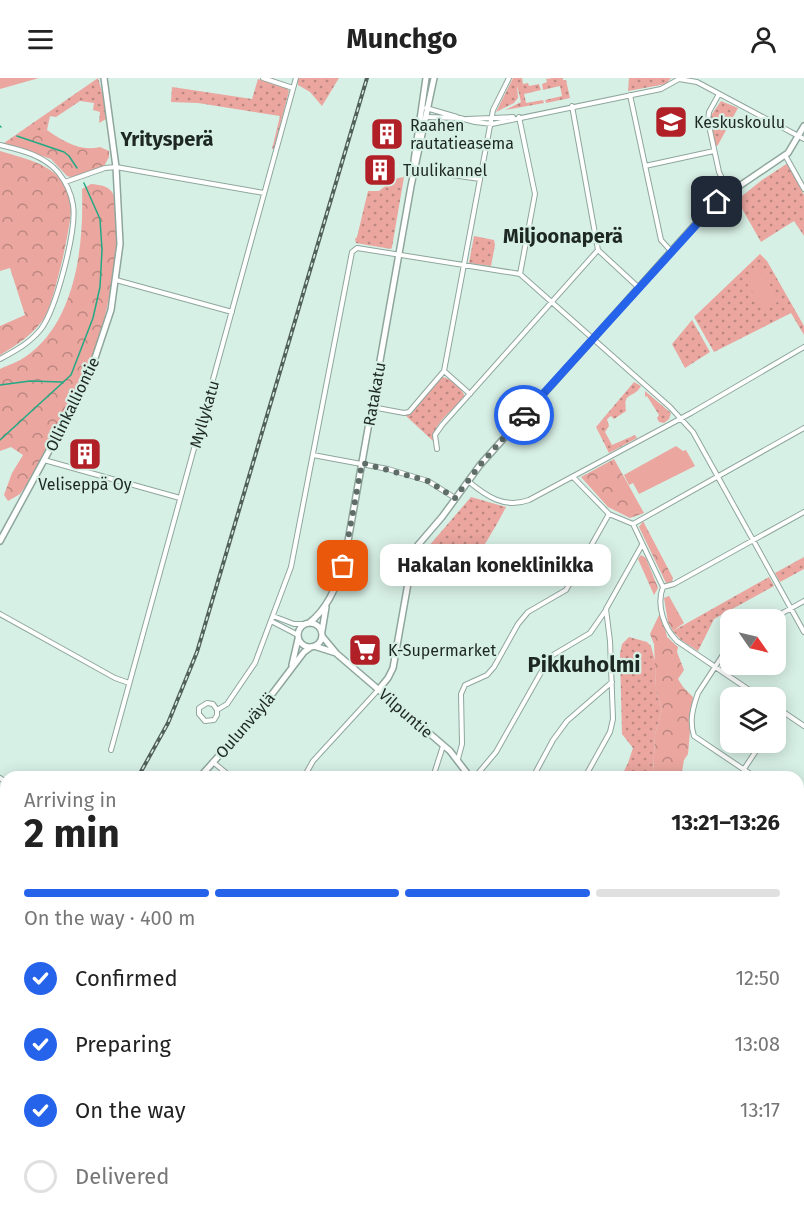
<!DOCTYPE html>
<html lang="en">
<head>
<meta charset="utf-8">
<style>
	body { margin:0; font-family:"Fira Sans",sans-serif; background:#f6f6f6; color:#222; height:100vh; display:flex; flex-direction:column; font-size:22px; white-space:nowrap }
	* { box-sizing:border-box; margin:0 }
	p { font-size:20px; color:#767676 }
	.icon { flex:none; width:33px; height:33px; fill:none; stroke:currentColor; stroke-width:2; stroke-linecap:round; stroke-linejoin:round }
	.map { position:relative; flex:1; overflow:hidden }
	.drawer { position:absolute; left:0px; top:693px; width:804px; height:450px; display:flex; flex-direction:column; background:#fff; border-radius:18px 18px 0 0; box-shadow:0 3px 15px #0003 }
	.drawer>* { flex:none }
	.needle { width:39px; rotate:124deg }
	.buttons { position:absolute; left:720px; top:531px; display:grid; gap:12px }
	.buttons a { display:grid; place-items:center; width:66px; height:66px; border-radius:12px; background:#fff; box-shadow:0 3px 15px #0003; font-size:30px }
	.pin { position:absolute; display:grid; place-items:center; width:51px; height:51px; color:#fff; margin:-26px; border-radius:12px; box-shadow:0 3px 9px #0006 }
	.courier { position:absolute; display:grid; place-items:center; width:60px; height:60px; margin:-30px; border:4px solid #2563eb; border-radius:50%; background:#fff; color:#222; box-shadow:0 2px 8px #0007 }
	.bubble { position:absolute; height:42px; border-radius:12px; background:#fff; box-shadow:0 3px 15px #0003; font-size:20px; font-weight:700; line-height:42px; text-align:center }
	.overview em { font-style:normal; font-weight:700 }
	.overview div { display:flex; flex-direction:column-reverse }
	.overview { display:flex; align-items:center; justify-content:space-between; height:102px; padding:0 24px }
	h1 { font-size:39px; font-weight:700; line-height:45px }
	.bar { display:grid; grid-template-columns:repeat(4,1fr); gap:9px 6px; align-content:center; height:72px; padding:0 24px }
	.bar i { height:8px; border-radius:4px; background:#e0e0e0 }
	.bar .active { background:#2563eb }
	.bar p { grid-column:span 4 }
	ol { padding:0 24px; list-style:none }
	li { display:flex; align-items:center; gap:18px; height:66px }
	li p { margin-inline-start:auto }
	li .icon { padding:6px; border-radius:50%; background:#2563eb; color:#fff; stroke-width:4 }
	li:last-child { color:#767676 }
	li i { width:33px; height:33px; border:3px solid #e0e0e0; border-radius:50% }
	header { display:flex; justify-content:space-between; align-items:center; height:78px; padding:0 24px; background:#fff; font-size:27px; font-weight:700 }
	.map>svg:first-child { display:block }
</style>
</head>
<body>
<header><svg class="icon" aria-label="menu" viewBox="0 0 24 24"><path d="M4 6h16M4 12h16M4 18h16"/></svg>Munchgo<svg class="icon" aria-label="person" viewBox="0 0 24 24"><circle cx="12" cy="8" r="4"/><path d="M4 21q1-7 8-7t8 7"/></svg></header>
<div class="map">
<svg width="804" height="1143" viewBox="0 0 804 1143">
	<defs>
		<pattern id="grass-dots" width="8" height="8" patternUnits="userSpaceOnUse" patternTransform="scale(1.5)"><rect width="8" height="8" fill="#eaa69f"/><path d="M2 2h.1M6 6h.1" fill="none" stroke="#bd8781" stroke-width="1.8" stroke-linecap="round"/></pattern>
		<pattern id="forest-crowns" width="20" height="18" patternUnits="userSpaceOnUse" patternTransform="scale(1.5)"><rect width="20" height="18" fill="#eaa69f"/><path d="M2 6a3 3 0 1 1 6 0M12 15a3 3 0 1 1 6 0" fill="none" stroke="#bd8781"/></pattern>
	</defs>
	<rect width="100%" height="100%" fill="#d7f0e6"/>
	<path fill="url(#grass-dots)" d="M98,0L105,25L106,41L99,45L100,34L93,32L94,25L80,23L56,39L50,38L47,52L30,56V47Z
		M298,0H339L322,28L310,14L298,7Z
		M513,0H522L523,6L528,5L529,8L539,6L541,12L524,16L526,25L543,22L544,25L505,32L521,24L517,7L518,20L514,25L496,34Z
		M553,0H563V2H566L570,20L546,25L545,22L562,18L560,8L543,12L542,6L547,4L546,1Z
		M629,0H671L666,6L628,13Z
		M258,1L287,10L289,13L274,71H272L280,38L198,25L171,24L172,9L252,21Z
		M721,23L738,30L718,67L714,69L710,39Z
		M788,85L804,117V158L794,143L761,164L737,122L762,102Z
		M404,99L392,169L391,171L356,165L355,161L357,159L368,113H379L394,101Z
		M474,158L494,162L495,167L491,188L469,185Z
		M760,176L767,183L804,248V257L791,235L714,274L694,239Z
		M692,242L710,274L685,290L672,266Z
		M442,299C451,300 462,310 465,319C455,330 431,347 433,363L405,337L410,336Z
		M634,304L641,308C633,322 623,312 626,333L614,341L611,338L607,341L609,348L605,354L612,367L635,357L637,360L609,375L596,349Z
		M645,313L671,335L669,341L664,345L659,344L657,340L659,337L647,318L645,319Z
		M471,419L506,429C497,446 471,496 451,500C442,502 427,496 418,495L422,476Z
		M804,479V491L780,504L775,495Z
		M769,499L774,508L714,541L698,573L681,562L673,553Z
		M629,559L647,564L651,568L655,583L656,612L662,632L655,656L653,699H621L628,685L633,670L622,656L620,576L622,566Z
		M6,953V1027L0,1033V960Z
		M804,1082V1143H753L754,1137H798V1083Z
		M228,1137H287L286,1143H227Z"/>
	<path fill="url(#forest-crowns)" d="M30,47V55L47,52C63,63 80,74 100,69L109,73V79L103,90L74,100L67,98L51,81L4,65Z
		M0,73C22,80 51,85 64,106C67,112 71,122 71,128C72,146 54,223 45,239C34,256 17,267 0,277V248L25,237L10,190L0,193Z
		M91,106C99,107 107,107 112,114C130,140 102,262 90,293C74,332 49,368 28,405L20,416L8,423L4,417L12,395L23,377L11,369L0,373V291C8,287 18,284 25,279C76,245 84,167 82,111Z
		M614,381L644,435L630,440L608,429L581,399Z
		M643,443L673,500L672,504L666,505L639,449Z
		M641,477L646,480L658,510L654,517L638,481Z
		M669,518L684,545L673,553L668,544L664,520Z
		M661,533L667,559L678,569L677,574L684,592L678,601L683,609L693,619L688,676L684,682L681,699H653L655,656L662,632L656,612L654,566L650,556Z
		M804,796V846L800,847L798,797Z
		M804,855V943L798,931V864L799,856Z
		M165,1137H220L219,1143H171Z
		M438,1137H639L641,1143H437Z"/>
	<path fill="#eaa69f" d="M0,0H39L0,11Z
		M757,184L779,223L766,233L745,203Z
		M676,368L683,373L686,372L695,388L639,416L633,405L629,407L624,397Z"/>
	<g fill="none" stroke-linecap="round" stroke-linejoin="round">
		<path stroke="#22a984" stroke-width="1.5" d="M0,48L1,49
			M17,58L64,74L69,78L77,90
			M0,307L30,303L62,304
			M0,362L71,297L93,240L100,209L102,172L100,141L84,105"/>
		<defs>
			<path id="street" d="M263,0L293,10
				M679,1L697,4L804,61
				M719,16L709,34L708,43L719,94L729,115
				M630,17L661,162L671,173
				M572,28L598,172L638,209
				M426,30L457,39
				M426,39L460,40L475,44L492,46L661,11L679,1
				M519,39L535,116L520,196
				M467,41L513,39
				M0,67C21,72 43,77 58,94C66,104 71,114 73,127C77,152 56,231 41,251C30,265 15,273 0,281
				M785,77L804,111
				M645,88L714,73
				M424,93L480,101
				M65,104L105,90L116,89L264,115
				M116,202L232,234
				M444,293L470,316
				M372,329L404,335L409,334L444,293L493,32L509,0
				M437,371L435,357L442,347L598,172
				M313,377L388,391L428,403L455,420
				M44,382L180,420
				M573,399L609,436L633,446L663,509C656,527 664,550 677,563L761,620
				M468,403C486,418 504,431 529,422L691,335L804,269
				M633,446L804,350
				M663,509L674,506L804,434
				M0,536L115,600L129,605
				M273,538L294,546H305
				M770,542L804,523
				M271,543L298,557
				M730,566L698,615C693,629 689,643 694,658L755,699
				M776,629L804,648
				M217,632L213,626L207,625L199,630V636L205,643L214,642L217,637V632L227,626L255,585L291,489L352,174L357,170L520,196L670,329L693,354L804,554
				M776,644L783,634
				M111,672L296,0
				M458,681L462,666L461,616L465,607L487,597L494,589L518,546L528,534L566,512L609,436
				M213,684L231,699
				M744,691L762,664
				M304,699L313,683L379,611
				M433,699L443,668
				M475,699L496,674L548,582L553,577L590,555L606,532
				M533,699L553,662L567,643L612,604
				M585,699L610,654L613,641L610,563L606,531L642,467
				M0,700L6,704
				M798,727L804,731
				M798,850L804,849
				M798,993L804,1003
				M798,1050H804
				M0,1072L6,1065
				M129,1137L137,1143
				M0,1142L6,1133
				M57,1143L63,1137
				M117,1143L123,1137
				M514,1143L516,1137
				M662,1143L666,1137"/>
			<path id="secondary" d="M414,83L426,0
				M0,463L88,301L111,232L120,166L116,89L104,0
				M309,545C329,530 339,503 345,480L411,108L434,0
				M298 557a12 12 0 1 1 24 0a12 12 0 1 1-24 0Z
				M322,553L326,529
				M322,558L337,576L450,673L470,699
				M314,568L336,575
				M292,587L298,561
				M379,611L388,600L393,590L413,477L418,467L442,439L480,387L710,130L729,115L788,75L804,48
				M200,699L263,628L304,574L311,569
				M798,781L804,780
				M0,835L6,836
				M0,918L6,911
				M0,929L6,922"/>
		</defs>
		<use href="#street" stroke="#8fa69d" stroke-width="6"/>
		<use href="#secondary" stroke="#8fa69d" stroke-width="8"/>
		<use href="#street" stroke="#fff" stroke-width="4"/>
		<use href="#secondary" stroke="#fff" stroke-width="5"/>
		<defs>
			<path id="rail" d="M138,699L168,645L197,574L367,0
				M0,862L6,856"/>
		</defs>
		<use href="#rail" stroke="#52605b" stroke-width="4"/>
		<use href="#rail" stroke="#d7f0e6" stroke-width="1.5" stroke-dasharray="4.5" stroke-linecap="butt"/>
	</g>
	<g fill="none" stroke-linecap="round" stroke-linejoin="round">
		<path stroke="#5e6d67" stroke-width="6" stroke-dasharray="0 10.8" d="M343,488L362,385L428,403L455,420L480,387L524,337"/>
		<path stroke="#2563eb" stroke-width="8" d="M524,337L717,124"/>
	</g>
	<defs>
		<symbol id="school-square" viewBox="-11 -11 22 22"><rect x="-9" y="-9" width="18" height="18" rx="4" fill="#b12027" stroke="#d7f0e6"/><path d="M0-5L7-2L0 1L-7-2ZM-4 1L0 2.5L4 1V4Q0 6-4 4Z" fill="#fff"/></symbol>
		<symbol id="building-square" viewBox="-11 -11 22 22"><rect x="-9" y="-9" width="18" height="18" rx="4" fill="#b12027" stroke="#d7f0e6"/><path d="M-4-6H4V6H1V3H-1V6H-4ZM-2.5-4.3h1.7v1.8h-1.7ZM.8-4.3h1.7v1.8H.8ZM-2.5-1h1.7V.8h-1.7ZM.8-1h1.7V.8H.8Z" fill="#fff"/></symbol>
		<symbol id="supermarket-square" viewBox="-11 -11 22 22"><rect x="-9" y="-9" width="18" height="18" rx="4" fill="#b12027" stroke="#d7f0e6"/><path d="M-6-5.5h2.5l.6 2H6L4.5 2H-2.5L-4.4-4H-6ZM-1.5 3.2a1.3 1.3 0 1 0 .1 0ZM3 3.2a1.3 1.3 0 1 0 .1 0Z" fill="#fff"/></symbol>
	</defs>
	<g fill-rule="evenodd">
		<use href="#school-square" x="652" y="25" width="38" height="38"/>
		<use href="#building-square" x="368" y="37" width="38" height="38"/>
		<use href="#building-square" x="361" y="73" width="38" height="38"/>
		<use href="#building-square" x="66" y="357" width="38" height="38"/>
		<use href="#supermarket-square" x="346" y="553" width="38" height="38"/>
	</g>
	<g text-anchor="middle" stroke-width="4.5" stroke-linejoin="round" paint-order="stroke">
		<g font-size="16" fill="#1d2723" stroke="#d7f0e6" text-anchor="start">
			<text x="694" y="50">Keskuskoulu</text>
			<text x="410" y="53">Raahen<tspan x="410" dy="18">rautatieasema</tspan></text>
			<text x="403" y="98">Tuulikannel</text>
			<text x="85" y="412" text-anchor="middle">Veliseppä Oy</text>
			<text x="388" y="578">K-Supermarket</text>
		</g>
		<g font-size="16" fill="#1d2723" stroke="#d7f0e6">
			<text transform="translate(374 316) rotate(-80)" y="6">Ratakatu</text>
			<text transform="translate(72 326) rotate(-64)" y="6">Ollinkalliontie</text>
			<text transform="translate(204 336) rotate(-74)" y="6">Myllykatu</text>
			<text transform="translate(406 635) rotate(41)" y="6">Vilpuntie</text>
			<text transform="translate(245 647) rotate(-49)" y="6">Oulunväylä</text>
		</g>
		<g font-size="20" font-weight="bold" fill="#1d2723" stroke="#d7f0e6">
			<text x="167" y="68">Yritysperä</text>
			<text x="563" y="165">Miljoonaperä</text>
		</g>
		<g font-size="22" font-weight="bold" fill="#1d2723" stroke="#d7f0e6">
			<text x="584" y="594">Pikkuholmi</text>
		</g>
	</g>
</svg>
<div class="buttons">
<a><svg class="needle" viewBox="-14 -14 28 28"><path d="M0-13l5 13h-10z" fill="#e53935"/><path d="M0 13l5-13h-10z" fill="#767676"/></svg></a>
<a><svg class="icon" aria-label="layers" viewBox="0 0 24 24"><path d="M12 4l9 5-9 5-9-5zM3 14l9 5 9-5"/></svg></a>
</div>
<div class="pin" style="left:343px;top:488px;background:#ea580c"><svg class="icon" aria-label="bag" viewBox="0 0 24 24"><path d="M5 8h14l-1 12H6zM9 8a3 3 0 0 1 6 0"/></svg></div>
<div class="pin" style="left:717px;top:124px;background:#1f2937"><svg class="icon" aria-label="home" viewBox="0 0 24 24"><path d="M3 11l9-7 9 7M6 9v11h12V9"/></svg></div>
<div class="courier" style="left:524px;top:337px"><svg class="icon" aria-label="car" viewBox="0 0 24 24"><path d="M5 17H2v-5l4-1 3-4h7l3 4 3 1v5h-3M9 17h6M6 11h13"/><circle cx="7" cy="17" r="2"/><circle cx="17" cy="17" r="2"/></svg></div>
<div class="bubble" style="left:380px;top:466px;width:231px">Hakalan koneklinikka</div>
<section class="drawer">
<div class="overview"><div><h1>2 min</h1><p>Arriving in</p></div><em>13:21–13:26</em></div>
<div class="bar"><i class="active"></i><i class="active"></i><i class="active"></i><i></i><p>On the way · 400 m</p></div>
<ol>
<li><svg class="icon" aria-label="check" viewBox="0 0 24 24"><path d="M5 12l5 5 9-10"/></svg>Confirmed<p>12:50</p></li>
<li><svg class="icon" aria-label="check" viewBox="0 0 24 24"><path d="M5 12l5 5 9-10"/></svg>Preparing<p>13:08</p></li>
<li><svg class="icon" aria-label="check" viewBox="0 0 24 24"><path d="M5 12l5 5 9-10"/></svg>On the way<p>13:17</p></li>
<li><i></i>Delivered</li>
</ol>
</section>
</div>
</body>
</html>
